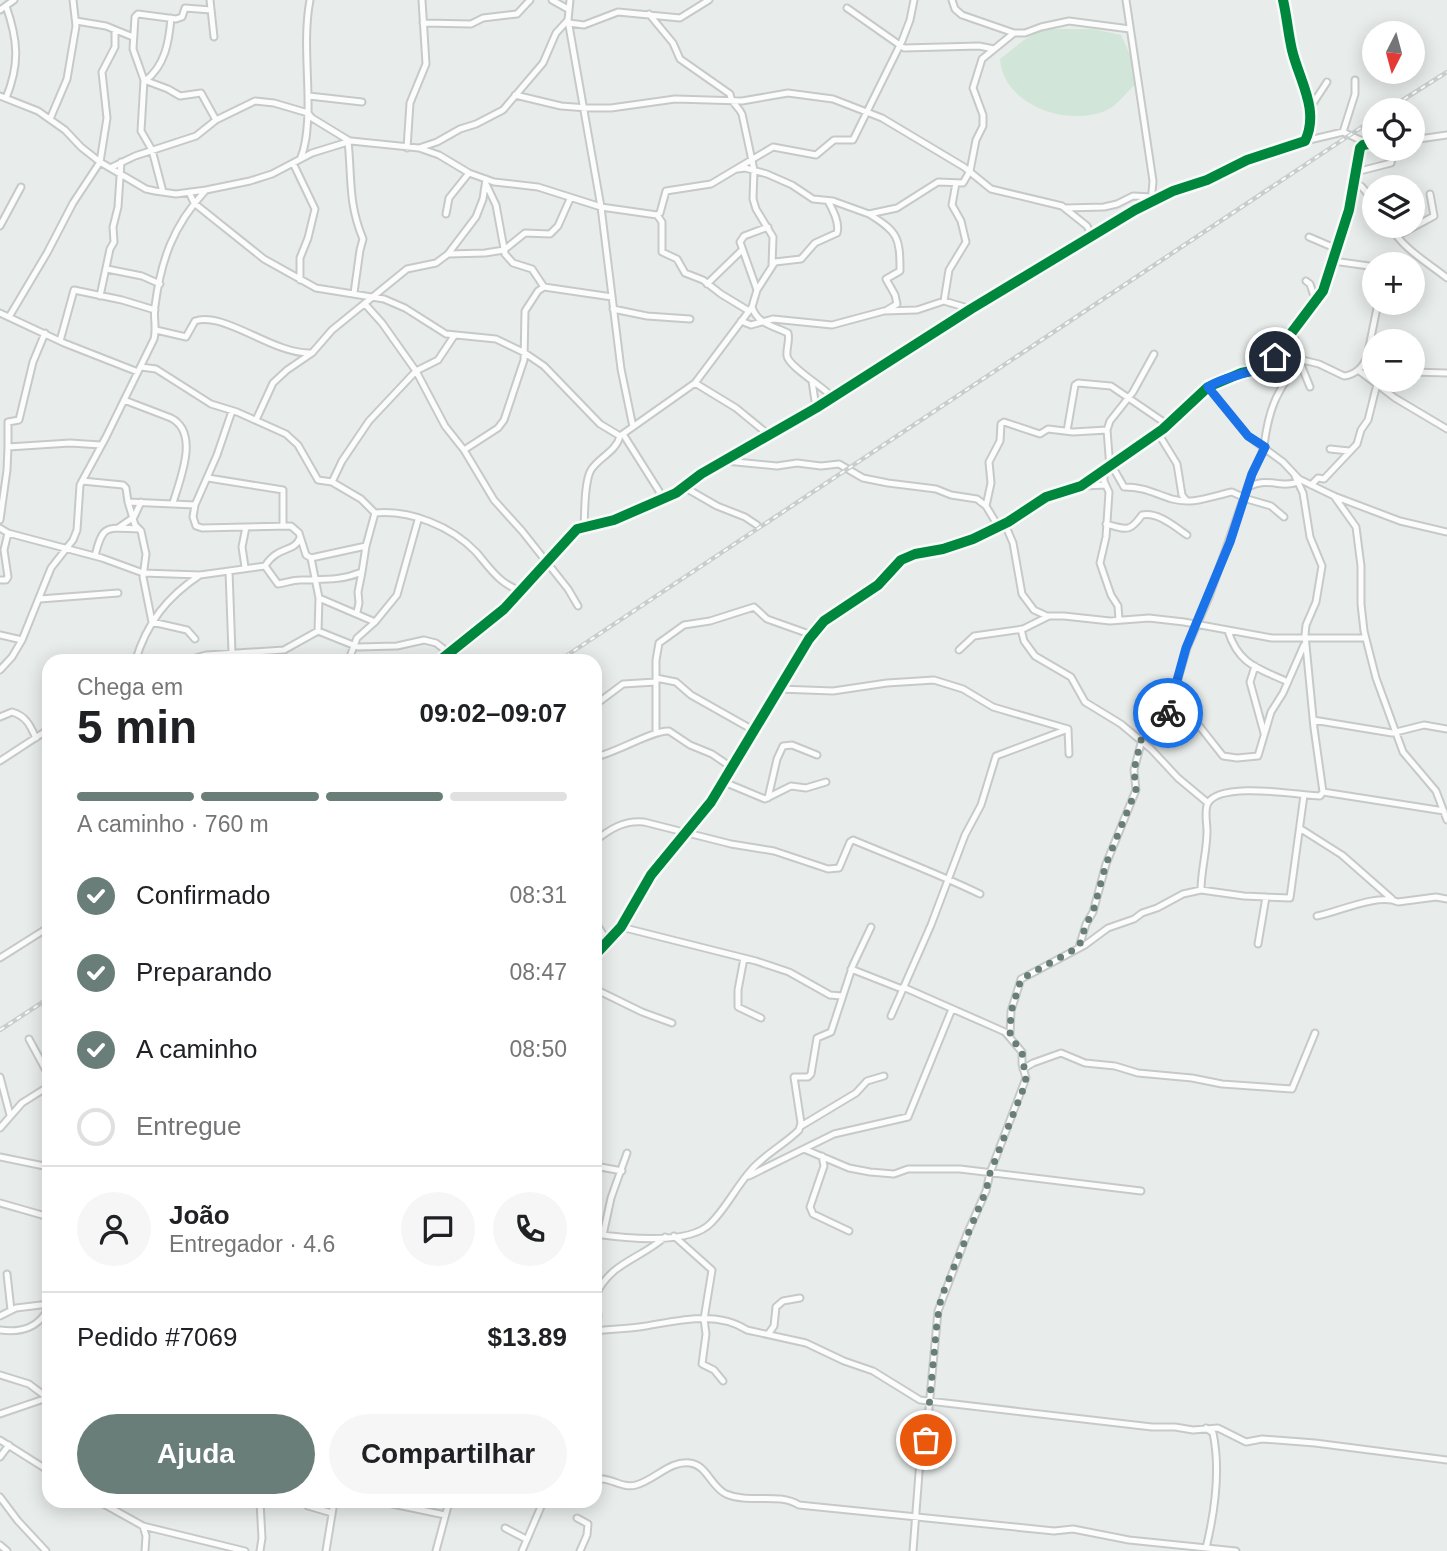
<!DOCTYPE html>
<html lang="pt">
<head>
<meta charset="utf-8">
<style>
	body { margin:0; font-family:Arial,sans-serif; background:#f6f6f6; color:#202124; height:100vh; display:flex; flex-direction:column; font-size:26px; white-space:nowrap }
	* { box-sizing:border-box; margin:0 }
	p { font-size:23px; color:#757577 }
	.icon { flex:none; width:38px; height:38px; fill:none; stroke:currentColor; stroke-width:2; stroke-linecap:round; stroke-linejoin:round }
	.map { position:relative; flex:1; overflow:hidden }
	.panel { position:absolute; left:42px; top:654px; width:560px; height:854px; display:flex; flex-direction:column; background:#fff; border-radius:21px; box-shadow:0 4px 18px #0003 }
	.panel>* { flex:none }
	.needle { width:46px; rotate:186deg }
	.controls { position:absolute; left:1362px; top:21px; display:grid; gap:14px }
	.controls a { display:grid; place-items:center; width:63px; height:63px; border-radius:50%; background:#fff; box-shadow:0 4px 18px #0003; font-size:35px }
	.pin { position:absolute; display:grid; place-items:center; width:60px; height:60px; color:#fff; margin:-30px; border:4px solid #fff; border-radius:50%; box-shadow:0 2px 7px #0007 }
	.courier { position:absolute; display:grid; place-items:center; width:70px; height:70px; margin:-35px; border:5px solid #1a73e8; border-radius:50%; background:#fff; color:#222; box-shadow:0 2px 9px #0007 }
	.head em { font-style:normal; font-weight:800 }
	.head div { display:flex; flex-direction:column-reverse }
	.head { display:flex; align-items:center; justify-content:space-between; height:119px; padding:0 35px }
	h1 { font-size:46px; font-weight:800; line-height:52px }
	.bar { display:grid; grid-template-columns:repeat(4,1fr); gap:10px 7px; align-content:center; height:84px; padding:0 35px }
	.bar i { height:9px; border-radius:5px; background:#e0e0e0 }
	.bar .active { background:#697e78 }
	.bar p { grid-column:span 4 }
	.line { display:flex; align-items:center; gap:18px; padding:0 35px; border-top:2px solid #e0e0e0 }
	.line div { flex:1 }
	.round { display:grid; place-items:center; flex:none; width:74px; height:74px; border-radius:37px; background:#f6f6f6 }
	ol { padding:0 35px; list-style:none }
	li { display:flex; align-items:center; gap:21px; height:77px }
	li p { margin-inline-start:auto }
	li .icon { padding:7px; border-radius:50%; background:#697e78; color:#fff; stroke-width:4 }
	li:last-child { color:#757577 }
	li i { width:38px; height:38px; border:4px solid #e0e0e0; border-radius:50% }
	.action { display:flex; gap:14px; margin-top:auto; padding:14px 35px }
	.action a { flex:1; height:80px; border-radius:42px; background:#697e78; color:#fff; font-size:28px; font-weight:800; line-height:80px; text-align:center }
	.action a+a { background:#f6f6f6; color:#202124 }
	.map>svg:first-child { display:block }
</style>
</head>
<body>
<div class="map">
<svg width="1447" height="1551" viewBox="0 0 1447 1551">
	<rect width="100%" height="100%" fill="#e8edeb"/>
	<path fill="#d1e6d8" d="M1043,29H1093L1121,35L1132,59L1135,85C1126,92 1117,106 1107,110C1068,128 1003,105 1000,59L1024,40Z"/>
	<g fill="none" stroke-linecap="round" stroke-linejoin="round">
		<defs>
			<path id="minor" d="M210,0L214,37
				M552,0L568,9
				M570,0L568,20L601,207L621,369L633,427
				M952,0L955,9L962,15L1014,33H1025L1041,27L1069,21L1130,29
				M1126,0L1153,181L1151,203
				M847,8L904,48L979,46L994,49
				M0,10L14,0
				M649,14L673,43L680,59L730,94C731,103 738,106 742,114L754,170L753,199L756,209L773,237L772,266
				M76,21L106,26L133,37
				M423,23L471,24L483,18L517,14L530,0
				M569,23L584,25L618,12L680,18L709,0
				M144,80L168,89L180,96L201,93L216,120
				M145,81C165,66 169,42 171,18
				M515,95L561,106L587,108H611L675,99L742,101L788,93L833,99L882,118L964,167L991,189L1062,206L1087,226L1093,238
				M0,96L38,111L65,130L81,147L100,162L146,189L155,191L176,194L206,190L250,181L272,174L312,153L351,141L419,148L439,155L469,173L494,182L538,187L601,207L657,215
				M309,96L362,102
				M6,98C20,64 18,40 6,6
				M1310,108L1327,82
				M50,119L67,79L76,26L73,0
				M1343,132L1355,94V80
				M1412,140L1447,135
				M348,141C352,179 348,203 363,239L360,250L354,293
				M1305,141L1343,132L1369,144
				M407,148L410,103L426,64L422,0
				M419,148L437,142L460,129L476,124L503,110L543,63L556,33L568,20
				M301,157C307,143 307,128 308,114C309,76 303,37 310,0
				M293,163L315,209L308,238L300,258V280
				M110,168L135,156L196,136L216,120L255,101L274,103L308,113L312,118L348,140
				M738,169L745,168L767,174L792,185L813,199L833,201L869,214L897,208L938,182L963,183L970,171L976,140L983,126V115L973,88L982,59L1014,33
				M1356,172L1391,163L1392,158L1389,149
				M486,184L496,205L505,254L513,263L532,269L544,287L612,297
				M1354,184L1361,186L1374,201
				M163,192L152,150L141,131L144,80L133,49L135,17L138,14L176,19L182,17L185,8L211,10
				M189,192L194,203L264,259L316,288L384,299L405,308L446,334L496,339L525,353L544,366L600,424L620,436
				M1065,208L1104,207L1117,204L1133,196L1152,197
				M446,214L449,198L469,173
				M869,214C898,232 900,237 900,271L886,279L895,295L897,304L887,310
				M657,215L660,213L666,191L711,184L773,147L816,155L834,140H853L902,41L910,20L914,0
				M657,215L662,222V252L677,259L685,273L703,280L721,294L749,311
				M0,226L21,187
				M1390,226C1403,249 1427,262 1447,278
				M1397,236L1434,216L1430,194
				M1309,237L1337,249
				M448,254L485,253L504,250L525,233L550,234L558,226L570,199
				M1333,261L1369,266L1374,281
				M107,269L142,276L160,284
				M1306,281L1310,284L1316,302
				M707,284L742,250
				M757,290L740,242L744,236L768,227
				M100,296L110,249L114,242L113,227L118,207L121,162
				M944,301L949,270L966,242L961,221L952,205L956,183
				M365,304L382,323L416,371L445,426L464,450L494,500L522,531L568,589L578,606
				M752,307C757,324 774,326 788,333C790,341 786,348 787,356C789,367 824,387 833,398
				M613,309L647,316L690,319
				M0,313L64,343L138,372
				M9,317L47,253L73,203L100,162L107,118L102,72L115,47V30
				M741,321L751,325L773,319L832,325L884,311L917,310L944,301L971,309
				M156,330L186,337L195,321C224,311 273,354 310,353
				M454,336L438,360L416,371L369,421L342,461L332,482L361,499L375,513C411,510 451,526 476,552C489,567 501,586 522,591
				M60,341L74,290L122,300L155,310
				M1278,354L1319,364L1344,376C1355,375 1363,367 1367,357L1378,303
				M1299,360L1310,387
				M141,367L156,369L211,404L237,412L286,434L298,445L318,480L332,482
				M1358,370L1395,398L1447,429
				M1412,372L1447,373
				M812,381L816,408
				M695,383L736,408L769,435
				M1208,387L1248,436L1283,462L1299,479L1334,496L1400,521L1447,532
				M124,400L171,418C200,433 180,479 173,503
				M232,411L217,455L195,505L193,517L196,526L202,528L291,526L299,533L306,555L311,558L366,546L375,513
				M256,420L273,383L287,370L312,353L332,330L407,269L436,263L448,254L476,217L483,199L486,179
				M1067,431L1075,385L1078,383L1111,386L1168,425
				M1158,433L1177,464L1182,495L1186,500
				M623,434L659,491L660,499
				M1264,446C1269,406 1277,393 1299,360L1293,332
				M8,447V422L19,420L33,362L45,333
				M1330,449L1349,451
				M464,450L498,428L504,420L524,360L525,311L538,291L544,287
				M726,461L777,466L797,463L821,466L839,464L863,478L888,483L936,489L951,495L977,499L986,506L995,521L1004,524L1007,529L1013,543L1022,594L1034,610L1047,616H1064L1110,621L1149,618L1184,622L1272,638H1365
				M1112,466L1124,487C1145,487 1153,493 1172,499C1193,505 1213,496 1232,492L1247,499L1271,506L1284,517
				M1110,468L1107,430L1110,421L1133,392L1154,354
				M1104,472V481L1109,492L1106,537L1100,563L1111,595L1118,606L1119,620
				M1295,476L1303,493L1310,537L1322,566L1316,602L1306,625L1305,635L1314,728L1323,792
				M208,478L283,490V526
				M82,481L123,485L126,488L128,502L195,505
				M1311,485L1318,478L1324,479L1357,444L1361,430L1368,420L1377,384
				M1084,486L1105,485
				M684,487L717,506L745,517L757,525
				M1248,487C1270,476 1278,489 1298,482
				M1334,496L1356,527L1361,566V604L1364,631L1376,678L1403,752L1436,791L1447,820
				M128,502L135,525L141,531L146,554L143,577L152,622L187,630L195,639
				M986,506L991,483L989,462L1000,441L1001,424L1004,422L1040,434L1048,429L1073,432L1107,430
				M0,520L7,470L8,447L70,443L101,445
				M1106,524C1127,530 1130,532 1142,515C1158,512 1174,526 1187,535
				M584,526C585,512 584,482 591,470C599,457 616,452 620,436L695,383L752,307L757,290L775,262L801,259L815,243L837,233C840,223 833,210 828,201
				M0,528L8,533L102,558L143,573L200,575L265,566
				M118,528L134,517L141,502
				M95,556C103,523 107,528 139,529
				M311,558L319,598L375,622
				M265,566L278,584C285,583 293,580 300,580C323,579 340,581 362,572L366,546
				M265,566C278,545 294,553 300,538
				M245,567L242,547L246,527
				M229,571L232,653
				M0,580H6L8,577L4,550L8,533
				M40,599L118,593
				M357,612L359,603L358,592L362,572
				M1021,629L1024,641L1035,656L1071,677L1085,702L1121,724L1151,749L1178,778L1208,803
				M318,631L319,598
				M1228,631C1239,665 1258,668 1288,682
				M0,635L22,640
				M959,650L974,636L1023,629L1049,616
				M135,662C147,622 167,597 200,575
				M181,662L206,655L284,650L318,631L358,647L397,646L424,640L436,643L449,653
				M348,662L357,638L375,622L397,595L418,520
				M438,662L504,609L577,529L614,520L676,493L701,474L816,408L971,309L1135,210L1173,191L1207,180L1247,160L1305,141C1320,110 1299,80 1292,50C1288,33 1287,17 1283,0
				M1255,666L1250,682L1264,733
				M0,670L12,657L22,640L51,568L73,540L77,530L80,485L106,437L154,339C157,327 153,317 155,306C161,260 173,226 205,191
				M656,678L676,682L691,695L753,730
				M779,689L833,691L887,683L934,680L963,689L993,707L1068,729L1069,754
				M595,705L623,684L656,682
				M1168,713L1179,717L1193,718L1223,756L1237,758L1258,756L1271,712L1283,693L1304,645
				M0,717L12,712C26,716 30,725 36,738
				M1313,720L1392,733L1424,725L1447,729
				M656,732V660L659,643L684,625L710,621L754,607L767,619L812,635
				M595,757C616,753 653,730 669,731L690,745L712,754L731,767
				M0,761L49,729
				M724,782L765,799L791,786L806,788L826,782
				M768,798L777,759L783,746L792,745L817,755
				M1301,829L1342,855L1392,899
				M595,841C610,829 624,820 644,822L731,844L774,851L828,869L839,868L850,842L853,840C896,858 939,874 980,894
				M1201,890C1201,870 1207,851 1207,831C1207,823 1204,810 1208,803C1221,781 1297,795 1320,796L1323,792L1444,811
				M1317,916C1338,912 1378,893 1398,902L1436,897L1447,899
				M595,921L607,941
				M621,927L756,961L789,972L830,995L842,996
				M1258,944L1266,897
				M1079,947L1086,924L1093,912L1106,864L1136,790L1134,770L1144,732L1156,717L1168,713L1187,648L1209,597L1252,474L1265,447
				M595,955L621,927L651,875L711,802L809,639L824,621L878,585L901,560L915,554L943,549L973,539L1008,522L1046,497L1081,486L1163,429L1208,387L1241,373L1257,370L1268,364L1323,291L1349,210L1360,148L1363,145L1374,143
				M0,958L49,927
				M744,958L738,990V1007L761,1018
				M851,969L902,989
				M903,987L1005,1032L1022,1052V1064L1026,1078L990,1173L986,1191L967,1234L938,1311L926,1440L920,1460L913,1551
				M595,989L642,1012L672,1023
				M891,1016L931,925L965,835L981,805L996,756L1068,729
				M1010,1036L1011,1011L1021,979L1085,945L1108,928L1134,919L1142,913L1157,908L1183,894L1201,890L1244,896L1290,898L1304,795
				M29,1039L49,1076
				M1023,1069L1033,1063L1061,1053L1085,1063L1115,1066L1138,1073L1192,1078L1222,1084L1292,1089L1315,1033
				M0,1077L10,1115
				M801,1126L856,1093L867,1081L884,1076
				M0,1128L22,1103L49,1086
				M804,1149L849,1168L870,1172L894,1174L908,1169H960L1141,1191
				M822,1156L824,1166L810,1207L813,1214L849,1231
				M0,1157L49,1167
				M595,1166L622,1171
				M749,1176L834,1134L908,1117L952,1009
				M0,1203L49,1217
				M595,1234C624,1238 689,1246 711,1223C727,1207 737,1185 753,1168C767,1153 785,1144 799,1130L801,1123L794,1077H808L811,1074L817,1038L831,1032L853,965L871,927
				M603,1235L611,1198L627,1153
				M674,1236L712,1270L704,1319L706,1334L702,1364L714,1370L723,1381
				M7,1274L11,1310
				M595,1297C610,1262 639,1260 665,1237
				M595,1306L598,1315L597,1330
				M0,1316L16,1308L49,1304
				M0,1330C22,1333 39,1328 49,1307
				M595,1331C610,1329 624,1329 639,1327C674,1322 715,1309 747,1330L806,1343L844,1361L873,1371L920,1400L1152,1427H1175L1193,1430L1218,1428L1246,1442L1262,1439L1315,1443L1447,1460
				M769,1333L774,1326L776,1307L783,1301L800,1298
				M0,1375L29,1384L49,1399
				M0,1414L47,1398
				M0,1440L49,1471
				M0,1457L9,1445
				M595,1479C610,1476 621,1489 636,1485C655,1480 670,1460 690,1463C707,1465 711,1487 726,1494C749,1504 778,1492 799,1505L1054,1531L1073,1529L1129,1540L1236,1551
				M0,1497L18,1521L46,1551
				M100,1502L143,1526L245,1551
				M304,1502L308,1506L332,1513
				M383,1502L445,1515
				M577,1518L588,1524L587,1535L580,1551
				M143,1526L146,1536L145,1551
				M505,1528L526,1539
				M0,1545L7,1551
				M1206,1548C1215,1511 1221,1471 1213,1433L1206,1428
				M260,1551L262,1538L260,1502
				M326,1551L334,1502
				M436,1551L449,1502
				M522,1551L543,1502"/>
		</defs>
		<use href="#minor" stroke="#c5cac8" stroke-width="9"/>
		<use href="#minor" stroke="#fcfcfc" stroke-width="5"/>
		<defs>
			<path id="rail" d="M1387,110L1447,72
				M557,662L1374,119
				M0,1030L49,998"/>
		</defs>
		<use href="#rail" stroke="#c9cdcc" stroke-width="4.5"/>
		<use href="#rail" stroke="#f7fbf9" stroke-width="2" stroke-dasharray="5" stroke-linecap="butt"/>
		<defs>
			<path id="cycleway" d="M438,662L504,609L577,529L614,520L676,493L701,474L816,408L971,309L1135,210L1173,191L1207,180L1247,160L1305,141C1320,110 1299,80 1292,50C1288,33 1287,17 1283,0
				M595,955L621,927L651,875L711,802L809,639L824,621L878,585L901,560L915,554L943,549L973,539L1008,522L1046,497L1081,486L1163,429L1208,387L1241,373L1257,370L1268,364L1323,291L1349,210L1360,148L1363,145L1374,143"/>
		</defs>
		<use href="#cycleway" stroke="#f7fbf9" stroke-width="15"/>
		<use href="#cycleway" stroke="#00873e" stroke-width="10"/>
	</g>
	<g fill="none" stroke-linecap="round" stroke-linejoin="round">
		<path stroke="#697e78" stroke-width="7" stroke-dasharray="0 12.6" d="M926,1440L937,1322L941,1298L986,1191L990,1173L1026,1082L1022,1052L1010,1036L1011,1012L1021,979L1079,947L1086,924L1093,912L1106,864L1136,790L1134,770L1143,732L1156,717L1168,713"/>
		<path stroke="#1a73e8" stroke-width="9" d="M1168,713L1186,648L1230,542L1252,474L1265,447L1248,436L1208,387C1229,373 1257,376 1275,357"/>
	</g>
</svg>
<div class="controls">
<a><svg class="needle" viewBox="-14 -14 28 28"><path d="M0-13l5 13h-10z" fill="#e53935"/><path d="M0 13l5-13h-10z" fill="#757577"/></svg></a>
<a><svg class="icon" aria-label="locate" viewBox="0 0 24 24"><circle cx="12" cy="12" r="6"/><path d="M12 2v4M12 18v4M2 12h4M18 12h4"/></svg></a>
<a><svg class="icon" aria-label="layers" viewBox="0 0 24 24"><path d="M12 4l9 5-9 5-9-5zM3 14l9 5 9-5"/></svg></a>
<a>+</a>
<a>−</a>
</div>
<div class="pin" style="left:926px;top:1440px;background:#ea580c"><svg class="icon" aria-label="bag" viewBox="0 0 24 24"><path d="M5 8h14l-1 12H6zM9 8a3 3 0 0 1 6 0"/></svg></div>
<div class="pin" style="left:1275px;top:357px;background:#1f2937"><svg class="icon" aria-label="home" viewBox="0 0 24 24"><path d="M3 11l9-7 9 7M6 9v11h12V9"/></svg></div>
<div class="courier" style="left:1168px;top:713px"><svg class="icon" aria-label="bike" viewBox="0 0 24 24"><circle cx="6" cy="16" r="4"/><circle cx="18" cy="16" r="4"/><path d="M6 16l4-8h5l3 8M10 8l3 8H6M13 5h3"/></svg></div>
<section class="panel">
<div class="head"><div><h1>5 min</h1><p>Chega em</p></div><em>09:02–09:07</em></div>
<div class="bar"><i class="active"></i><i class="active"></i><i class="active"></i><i></i><p>A caminho · 760 m</p></div>
<ol>
<li><svg class="icon" aria-label="check" viewBox="0 0 24 24"><path d="M5 12l5 5 9-10"/></svg>Confirmado<p>08:31</p></li>
<li><svg class="icon" aria-label="check" viewBox="0 0 24 24"><path d="M5 12l5 5 9-10"/></svg>Preparando<p>08:47</p></li>
<li><svg class="icon" aria-label="check" viewBox="0 0 24 24"><path d="M5 12l5 5 9-10"/></svg>A caminho<p>08:50</p></li>
<li><i></i>Entregue</li>
</ol>
<div class="line" style="height:126px"><a class="round"><svg class="icon" aria-label="person" viewBox="0 0 24 24"><circle cx="12" cy="8" r="4"/><path d="M4 21q1-7 8-7t8 7"/></svg></a><div><b>João</b><p>Entregador · 4.6</p></div><a class="round"><svg class="icon" aria-label="chat" viewBox="0 0 24 24"><path d="M4 5h16v11H9l-5 4z"/></svg></a><a class="round"><svg class="icon" aria-label="phone" viewBox="0 0 24 24"><path d="M5 4h4l2 5-3 2q2 4 5 5l2-3 5 2v4C11 20 4 13 5 4z"/></svg></a></div>
<div class="line" style="height:91px"><div>Pedido #7069</div><b>$13.89</b></div>
<div class="action"><a>Ajuda</a><a>Compartilhar</a></div>
</section>
</div>
</body>
</html>
